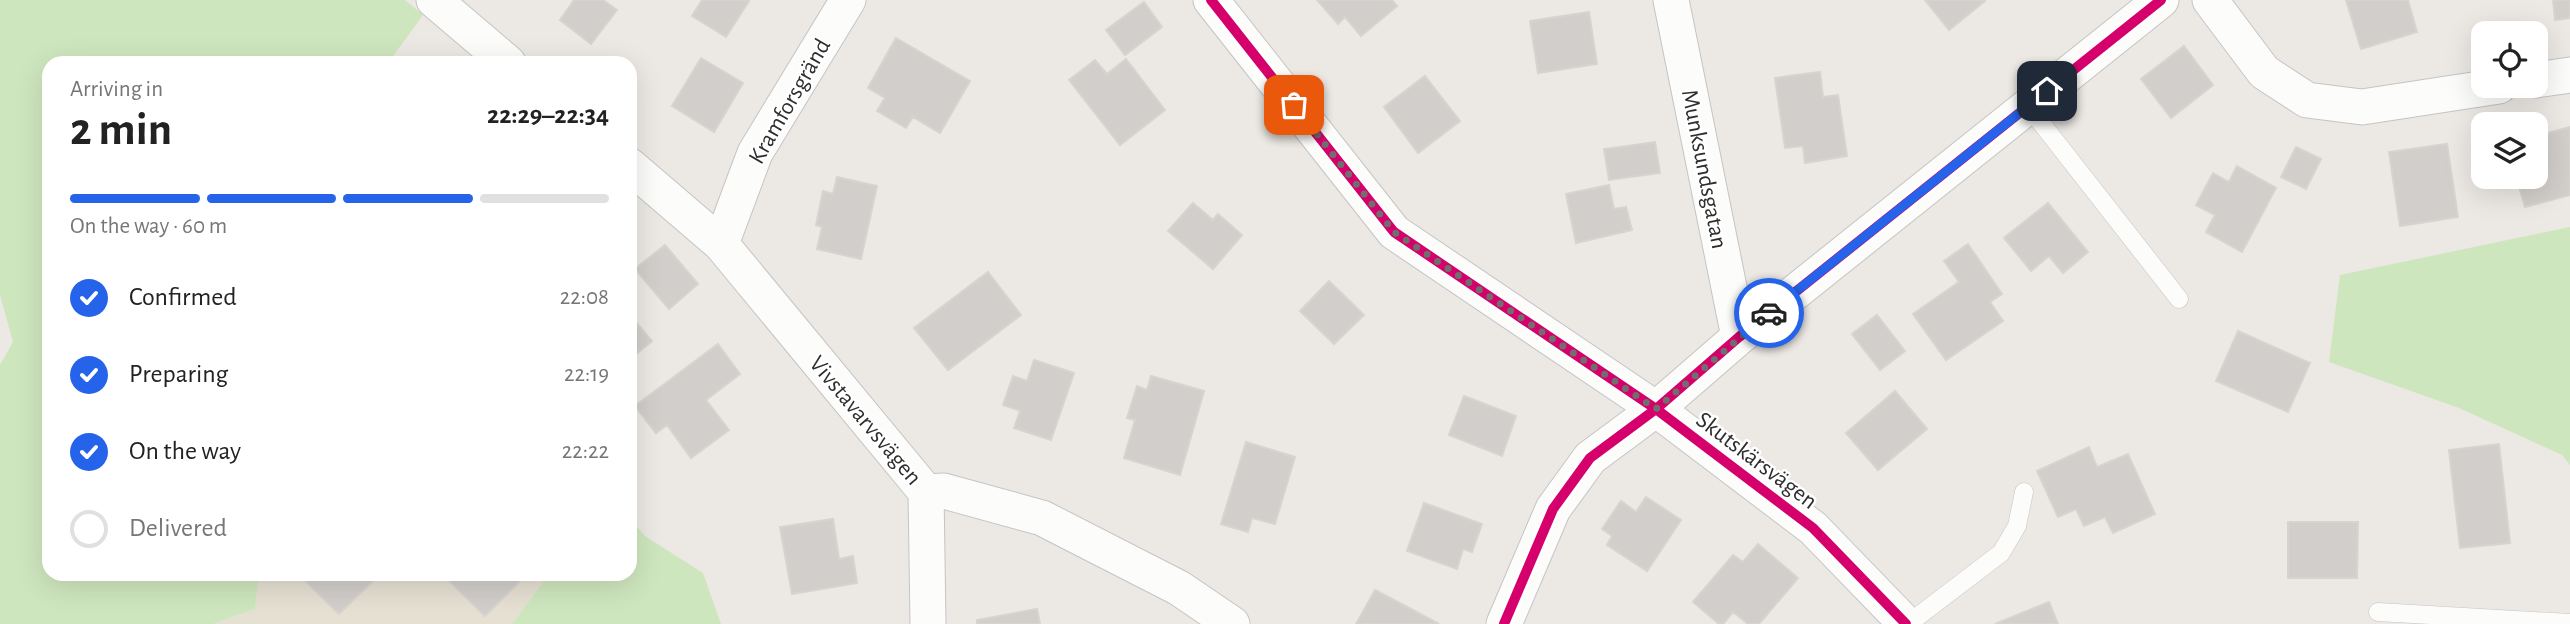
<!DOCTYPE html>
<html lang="en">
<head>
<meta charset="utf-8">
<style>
	body { margin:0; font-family:"Alegreya Sans",sans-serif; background:#f2f2f2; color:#222; height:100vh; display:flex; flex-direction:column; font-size:26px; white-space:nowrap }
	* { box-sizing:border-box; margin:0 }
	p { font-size:23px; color:#767676 }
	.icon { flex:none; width:38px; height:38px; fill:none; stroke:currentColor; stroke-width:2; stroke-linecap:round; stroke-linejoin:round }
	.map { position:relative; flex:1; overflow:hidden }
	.drawer { position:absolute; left:42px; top:56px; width:595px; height:525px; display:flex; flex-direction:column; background:#fff; border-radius:21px; box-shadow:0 7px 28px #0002 }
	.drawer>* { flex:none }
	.fabs { position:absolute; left:2471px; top:21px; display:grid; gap:14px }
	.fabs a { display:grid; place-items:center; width:77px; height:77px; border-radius:14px; background:#fff; box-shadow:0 7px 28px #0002; font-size:35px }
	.pin { position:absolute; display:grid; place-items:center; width:60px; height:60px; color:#fff; margin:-30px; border-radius:14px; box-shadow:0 4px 10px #0006 }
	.courier { position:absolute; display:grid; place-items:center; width:70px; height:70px; margin:-35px; border:5px solid #2563eb; border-radius:50%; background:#fff; color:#222; box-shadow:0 2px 9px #0007 }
	.headline em { font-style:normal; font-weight:600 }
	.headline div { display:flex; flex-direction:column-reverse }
	.headline { display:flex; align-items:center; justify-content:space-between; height:119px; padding:0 28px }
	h1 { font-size:46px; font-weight:600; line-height:52px }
	.bar { display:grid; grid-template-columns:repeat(4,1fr); gap:10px 7px; align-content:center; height:84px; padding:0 28px }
	.bar i { height:9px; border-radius:5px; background:#e0e0e0 }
	.bar .current { background:#2563eb }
	.bar p { grid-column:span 4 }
	ol { padding:0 28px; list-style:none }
	li { display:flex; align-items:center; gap:21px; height:77px }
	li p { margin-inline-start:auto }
	li .icon { padding:7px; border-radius:50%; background:#2563eb; color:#fff; stroke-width:4 }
	li:last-child { color:#767676 }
	li i { width:38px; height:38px; border:4px solid #e0e0e0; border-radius:50% }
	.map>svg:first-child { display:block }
</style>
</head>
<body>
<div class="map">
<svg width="2570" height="624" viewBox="0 0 2570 624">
	<rect width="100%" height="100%" fill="#ece8e4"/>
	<path fill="#e6e0d3" d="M259,574H549L512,624H213L255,609Z"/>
	<path fill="#cee6be" d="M0,0H405L423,15L388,63H49V574H259L255,609L213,624H0V365L13,342L0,295Z
		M2570,227V465L2562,455L2459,408L2329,362L2340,275Z
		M630,519L645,536L703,573L721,624H512L549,574H630Z"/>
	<path fill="#d1cecb" stroke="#d7d4d0" stroke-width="2" d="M574,0H603L617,10L591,44L560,20Z
		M702,0H747L749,1L726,37L692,16Z
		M1317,0H1392L1397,6L1361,36L1345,17L1338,24Z
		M1925,0H1985V1L1949,30Z
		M2408,0L2417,32L2361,49L2346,0Z
		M2553,0H2570V18L2555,20Z
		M1144,2L1162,27L1125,55L1106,30Z
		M1589,12L1597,64L1538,73L1530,21Z
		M896,38L970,81L940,133L913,117L906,128L877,111L885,98L868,88Z
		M2184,46L2213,85L2171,118L2141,79Z
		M701,58L743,83L714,132L672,106Z
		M1126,59L1165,110L1120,145L1069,80L1095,60L1107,74Z
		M1820,72L1823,97L1838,95L1847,156L1805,163L1803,146L1785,148L1775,78Z
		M1425,76L1460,121L1418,153L1384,107Z
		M2570,127V195L2525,207L2516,177H2536V136Z
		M1655,142L1660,173L1609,180L1604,149Z
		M2447,144L2458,217L2400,226L2389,152Z
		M2296,147L2321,159L2306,189L2281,177Z
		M2237,166L2276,188L2242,252L2206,232L2215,215L2196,205L2213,173L2229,182Z
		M837,177L877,186L861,259L817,249L822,227L816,225L823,191L833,194Z
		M1609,185L1614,209L1626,207L1632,230L1576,243L1566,194Z
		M1193,203L1213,220L1218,214L1242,235L1213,269L1168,231Z
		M2048,203L2088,252L2063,273L2049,256L2031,271L2004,238Z
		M1968,244L2002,294L1990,302L2003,321L1946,360L1913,314L1959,282L1944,261Z
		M665,245L698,284L669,309L635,269Z
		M988,272L1021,315L948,370L914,328Z
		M1329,281L1364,315L1334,344L1300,311Z
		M630,315L652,341L630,359Z
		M1877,315L1905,351L1880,370L1852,334Z
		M2238,331L2310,363L2288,412L2216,381Z
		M718,344L740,374L706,400L729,430L691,458L667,425L656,433L635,406Z
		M1034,360L1074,373L1051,440L1014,428L1020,411L1003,405L1013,376L1027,381Z
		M1151,376L1204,391L1180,475L1124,458L1135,420L1127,418L1137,386L1147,390Z
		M1895,391L1927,429L1878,470L1846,433Z
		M1464,396L1516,416L1502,456L1449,435Z
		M1246,442L1295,457L1275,524L1252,518L1248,532L1221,524Z
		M2499,444L2510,543L2460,548L2449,450Z
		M2089,447L2097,467L2128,454L2155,514L2113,533L2105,517L2084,526L2076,509L2058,517L2037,471Z
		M1646,497L1681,520L1647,571L1607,545L1612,536L1602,529L1621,501L1636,512Z
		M1424,503L1482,524L1472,552L1463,549L1457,569L1407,551Z
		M833,519L839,559L853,556L857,583L792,594L780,527Z
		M2288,522H2358L2357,578H2288Z
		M1758,544L1798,578L1759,624H1748L1733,612L1723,624H1719L1693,602L1733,555L1743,562Z
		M298,574H370L375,579L339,614Z
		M442,574H527L485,616Z
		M1375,590L1411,609L1439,624H1356Z
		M2049,602L2058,624H1995Z
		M1037,609L1040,624H977V620Z"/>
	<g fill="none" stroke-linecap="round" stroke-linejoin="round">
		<defs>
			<path id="lane" d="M2028,106L2179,299
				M2378,612L2570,623
				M1908,624L2001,553L2017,526L2024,492"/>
			<path id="street" d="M434,0L508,63
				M1211,0L1394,232L1656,409L1813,528L1906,624
				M1671,0L1739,337
				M2210,0L2264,72L2307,100L2362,107L2499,86
				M2536,80L2570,75
				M630,166L721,244L926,492
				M721,244L755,153L848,0
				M926,492L944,491L1042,518L1179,588L1232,624
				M926,492L928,624
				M1504,624L1553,509L1590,458L1656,409L1739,337L2161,0"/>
		</defs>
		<use href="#lane" stroke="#c5c4c5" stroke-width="19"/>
		<use href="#street" stroke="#c5c4c5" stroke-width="37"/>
		<use href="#lane" stroke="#fcfcfb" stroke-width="18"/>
		<use href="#street" stroke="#fcfcfb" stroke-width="35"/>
		<defs>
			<path id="cycleway" d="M1211,0L1394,232L1656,409L1813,528L1906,624
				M1504,624L1553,509L1590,458L1656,409L1739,337L2161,0"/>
		</defs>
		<use href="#cycleway" stroke="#fff" stroke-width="15"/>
		<use href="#cycleway" stroke="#d6006c" stroke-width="10"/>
	</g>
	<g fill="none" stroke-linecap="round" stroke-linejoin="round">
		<path stroke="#706f6e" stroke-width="7" stroke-dasharray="0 12.6" d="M1294,105L1394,232L1656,409L1769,313"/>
		<path stroke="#2563eb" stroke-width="9" d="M1769,313L2047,91"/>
	</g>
	<g text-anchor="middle" stroke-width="5" stroke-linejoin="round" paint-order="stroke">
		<g font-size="24" fill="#2e2e2e" stroke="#fff">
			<text transform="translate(789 101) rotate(-60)" y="8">Kramforsgränd</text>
			<text transform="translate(1705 169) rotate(79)" y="8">Munksundsgatan</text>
			<text transform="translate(866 420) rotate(50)" y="8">Vivstavarvsvägen</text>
			<text transform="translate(1757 460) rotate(37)" y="8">Skutskärsvägen</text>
		</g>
	</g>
</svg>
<div class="fabs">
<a><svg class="icon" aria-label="locate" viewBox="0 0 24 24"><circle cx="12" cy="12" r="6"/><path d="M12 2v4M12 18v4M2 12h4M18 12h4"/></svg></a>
<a><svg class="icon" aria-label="layers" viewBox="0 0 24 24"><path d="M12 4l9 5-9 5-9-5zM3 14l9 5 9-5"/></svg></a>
</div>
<div class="pin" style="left:1294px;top:105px;background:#ea580c"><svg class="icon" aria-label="bag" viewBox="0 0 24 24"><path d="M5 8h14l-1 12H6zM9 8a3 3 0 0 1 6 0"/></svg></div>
<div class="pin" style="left:2047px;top:91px;background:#1f2937"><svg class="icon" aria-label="home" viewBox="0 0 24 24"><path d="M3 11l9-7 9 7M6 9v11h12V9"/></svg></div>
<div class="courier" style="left:1769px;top:313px"><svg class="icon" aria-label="car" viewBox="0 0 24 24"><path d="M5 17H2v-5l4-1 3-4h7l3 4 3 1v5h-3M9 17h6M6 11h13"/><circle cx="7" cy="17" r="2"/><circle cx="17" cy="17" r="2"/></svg></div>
<section class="drawer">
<div class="headline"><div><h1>2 min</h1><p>Arriving in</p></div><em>22:29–22:34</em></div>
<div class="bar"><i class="current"></i><i class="current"></i><i class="current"></i><i></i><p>On the way · 60 m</p></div>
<ol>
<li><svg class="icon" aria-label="check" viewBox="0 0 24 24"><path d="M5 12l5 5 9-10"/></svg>Confirmed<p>22:08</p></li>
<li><svg class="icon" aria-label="check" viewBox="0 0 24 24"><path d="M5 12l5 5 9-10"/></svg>Preparing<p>22:19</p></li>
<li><svg class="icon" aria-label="check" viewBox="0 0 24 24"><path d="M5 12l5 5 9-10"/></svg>On the way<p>22:22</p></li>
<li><i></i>Delivered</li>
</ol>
</section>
</div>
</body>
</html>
